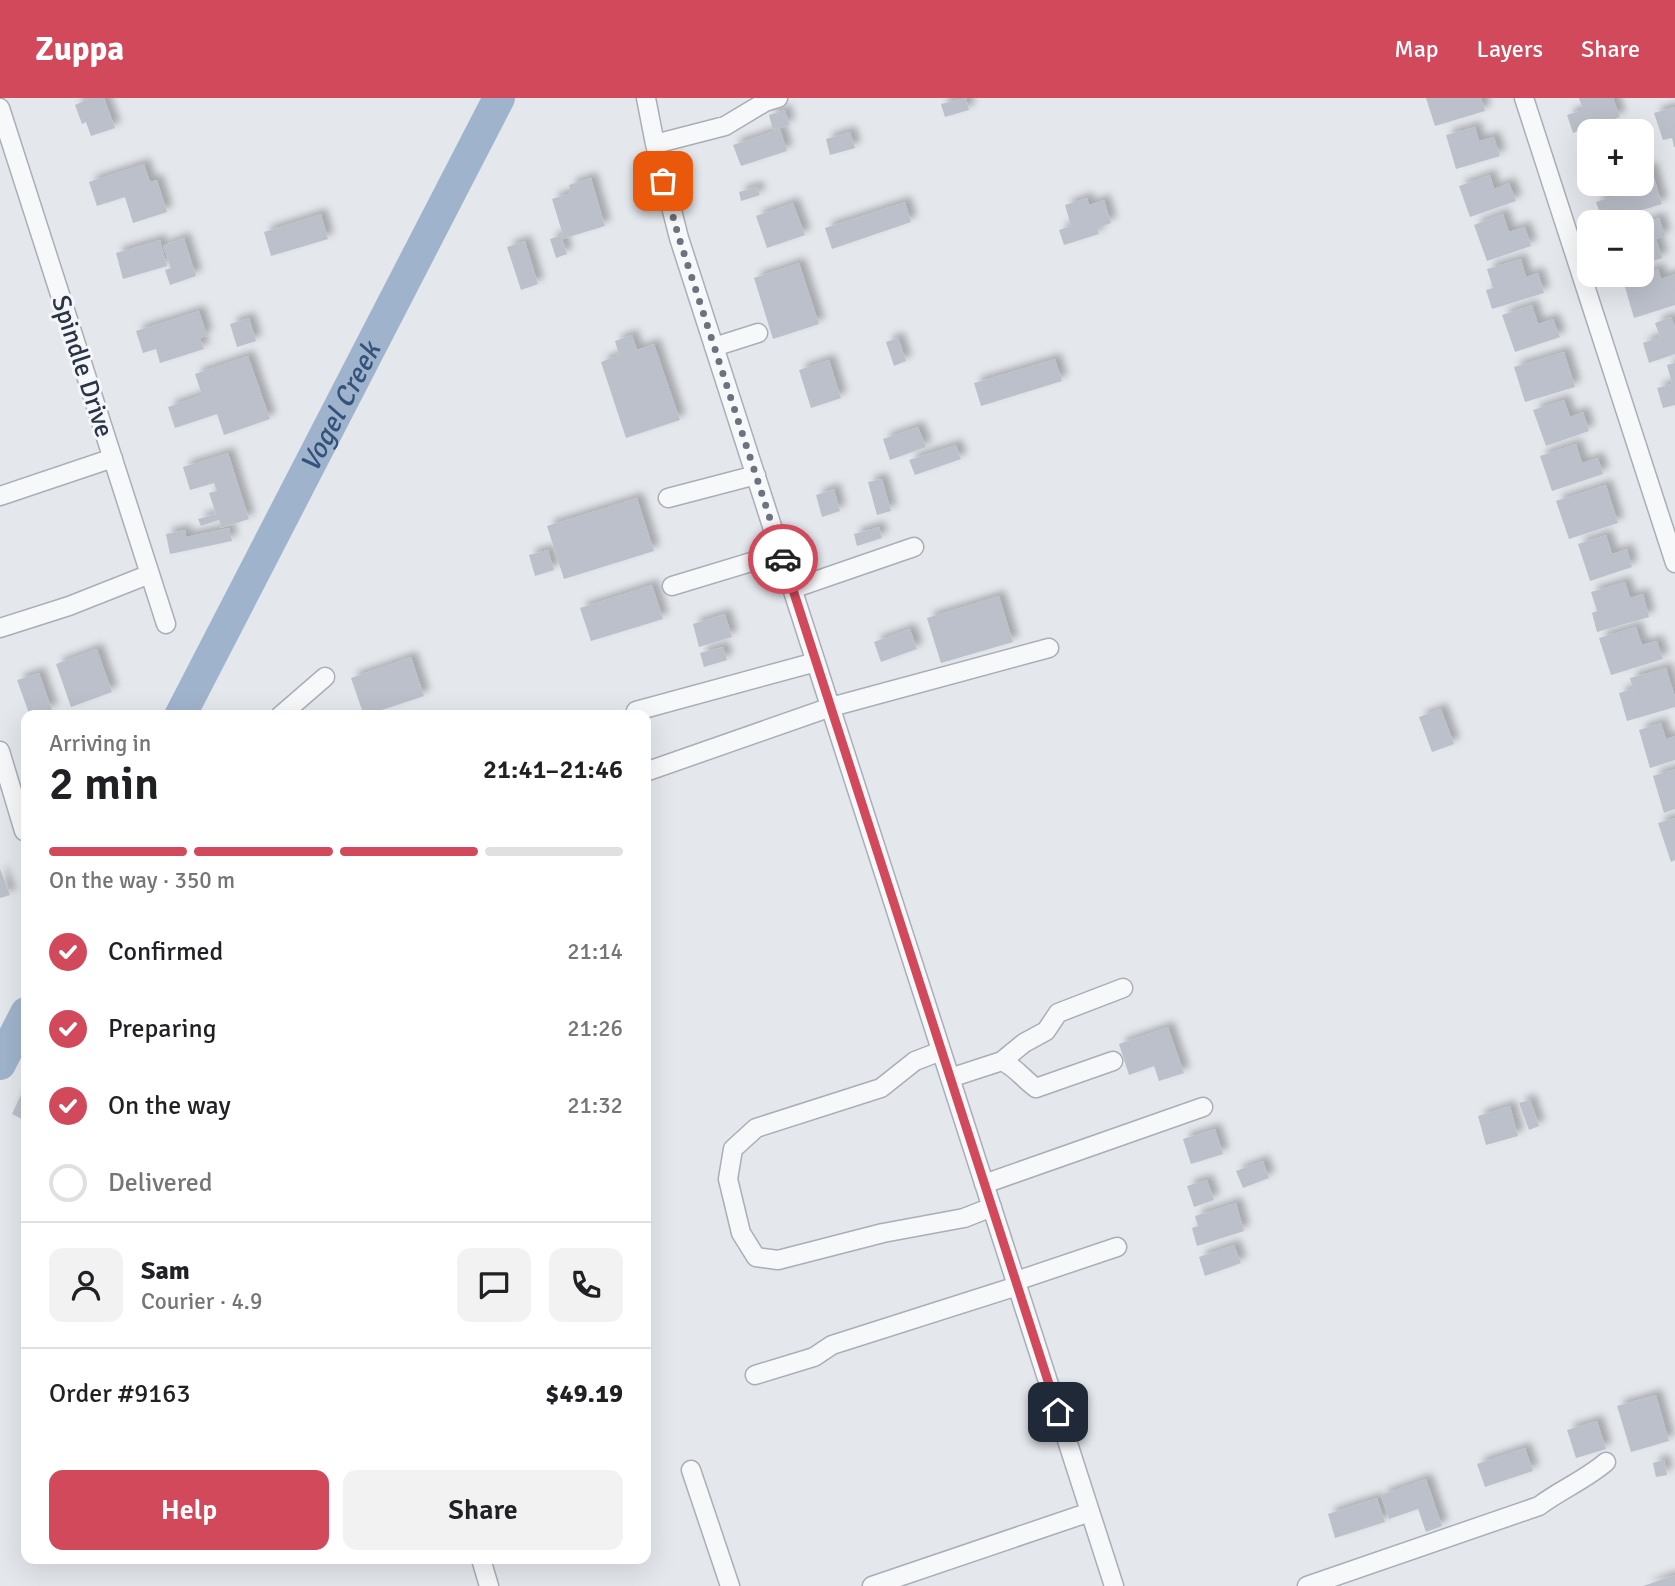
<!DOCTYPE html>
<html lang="en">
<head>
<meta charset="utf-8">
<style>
	body { margin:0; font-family:Signika,sans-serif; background:#f2f2f2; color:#202124; height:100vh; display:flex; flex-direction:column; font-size:26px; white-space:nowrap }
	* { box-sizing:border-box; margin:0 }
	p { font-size:23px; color:#757577 }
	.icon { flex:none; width:38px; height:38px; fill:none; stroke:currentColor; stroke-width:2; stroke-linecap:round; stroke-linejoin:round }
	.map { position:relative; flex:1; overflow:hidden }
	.drawer { position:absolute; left:21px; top:612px; width:630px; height:854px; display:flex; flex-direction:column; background:#fff; border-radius:14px; box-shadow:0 7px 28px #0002 }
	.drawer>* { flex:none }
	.tools { position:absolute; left:1577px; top:21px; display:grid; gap:14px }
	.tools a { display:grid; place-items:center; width:77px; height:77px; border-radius:14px; background:#fff; box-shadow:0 7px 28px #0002; font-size:35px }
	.pin { position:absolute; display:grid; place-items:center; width:60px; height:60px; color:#fff; margin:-30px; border-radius:14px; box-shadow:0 4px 10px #0006 }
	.courier { position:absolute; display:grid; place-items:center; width:70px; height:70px; margin:-35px; border:5px solid #d1495b; border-radius:50%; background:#fff; color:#222; box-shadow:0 2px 9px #0007 }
	.overview em { font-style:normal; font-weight:600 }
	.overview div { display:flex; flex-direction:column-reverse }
	.overview { display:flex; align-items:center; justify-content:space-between; height:119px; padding:0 28px }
	h1 { font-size:46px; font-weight:600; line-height:52px }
	.bar { display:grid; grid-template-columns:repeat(4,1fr); gap:10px 7px; align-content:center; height:84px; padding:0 28px }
	.bar i { height:9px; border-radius:5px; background:#e0e0e0 }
	.bar .selected { background:#d1495b }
	.bar p { grid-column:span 4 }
	.line { display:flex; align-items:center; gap:18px; padding:0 28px; border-top:2px solid #e0e0e0 }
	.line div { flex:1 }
	.round { display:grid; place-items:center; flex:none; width:74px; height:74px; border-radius:14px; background:#f2f2f2 }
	ol { padding:0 28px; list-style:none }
	li { display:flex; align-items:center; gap:21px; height:77px }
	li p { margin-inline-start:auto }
	li .icon { padding:7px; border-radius:50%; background:#d1495b; color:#fff; stroke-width:4 }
	li:last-child { color:#757577 }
	li i { width:38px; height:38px; border:4px solid #e0e0e0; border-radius:50% }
	.cta { display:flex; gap:14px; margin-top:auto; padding:14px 28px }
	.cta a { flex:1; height:80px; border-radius:14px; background:#d1495b; color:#fff; font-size:28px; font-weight:600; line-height:80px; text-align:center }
	.cta a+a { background:#f2f2f2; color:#202124 }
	header { display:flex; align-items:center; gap:42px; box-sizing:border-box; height:98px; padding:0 35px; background:#d1495b; color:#fff }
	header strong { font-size:33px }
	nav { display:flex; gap:38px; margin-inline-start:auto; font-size:24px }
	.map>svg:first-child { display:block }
</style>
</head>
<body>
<header>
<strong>Zuppa</strong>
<nav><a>Map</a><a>Layers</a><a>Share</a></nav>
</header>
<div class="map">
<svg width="1675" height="1488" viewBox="0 0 1675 1488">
	<defs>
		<filter id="shadow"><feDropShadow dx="6" dy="-6" stdDeviation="3.5" flood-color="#0004"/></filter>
	</defs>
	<rect width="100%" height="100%" fill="#e4e7ec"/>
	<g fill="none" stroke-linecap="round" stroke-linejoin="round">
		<g stroke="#9fb4cc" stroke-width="32">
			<path id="s1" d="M180,618L499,0"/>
			<path d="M0,966L26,915"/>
		</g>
	</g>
	<path fill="#bbc0ca" filter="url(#shadow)" d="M91,0H104L115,30L91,38L86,24L82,26L75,7Z
		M966,0L969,12L945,19L941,6Z
		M1426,0H1481L1485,13L1435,28Z
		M1579,0H1613L1620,19L1573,35L1567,17L1583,12Z
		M1675,9V49H1674L1672,40L1663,42L1654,15Z
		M785,12L789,27L773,32L769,17Z
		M1475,29L1479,43L1494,39L1500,58L1456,71L1446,37Z
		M780,31L787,53L741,68L733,47Z
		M850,34L855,50L830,57L826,41Z
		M1589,60V80L1586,81L1581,62Z
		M144,66L150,84L157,82L167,114L133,125L125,99L97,108L89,84Z
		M1651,70L1662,106L1603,124L1596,104L1615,98L1611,86H1642V73Z
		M1490,77L1494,91L1509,85L1516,103L1470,119L1459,88Z
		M591,80L605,128L562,141L567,156L556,160L550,141L563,137L552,101L571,95L569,87Z
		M757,89L760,97L741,103L739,94Z
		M1087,100L1089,107L1104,102L1111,125L1097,130L1099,136L1064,147L1059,132L1071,128L1065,107Z
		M905,104L911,124L832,151L825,130Z
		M793,105L805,137L767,150L756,118Z
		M321,116L328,141L271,158L264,134Z
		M1503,116L1509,134L1525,129L1531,148L1487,163L1474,127Z
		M1659,120L1665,138L1656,141L1662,160L1642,167V126Z
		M184,140L196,178L170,187L165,172L171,170L163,148Z
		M160,142L167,168L123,181L116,155Z
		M525,143L538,186L521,192L507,149Z
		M1521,161L1526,179L1538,175L1544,195L1492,211L1486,192L1493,190L1487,171Z
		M799,165L819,226L773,241L754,180Z
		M1658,171L1661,181L1675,176V207L1634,220L1623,182Z
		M1532,207L1538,226L1553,221L1560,239L1515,254L1502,217Z
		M199,213L207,238L200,240L204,251L160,265L156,251L143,255L136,233Z
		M1671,219L1675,229V256L1649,265L1643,245L1660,239L1655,225Z
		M249,220L256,243L237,249L230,226Z
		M632,237L637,252L654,246L680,322L626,340L601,264L619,257L615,243Z
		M898,240L906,263L894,268L886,244Z
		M1564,254L1575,289L1525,304L1514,269Z
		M248,258L270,321L224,337L217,316L175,330L168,309L202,297L195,276Z
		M1055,261L1062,283L981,308L974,285Z
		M829,262L841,300L811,310L799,272Z
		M1675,265V307L1663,310L1657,290L1672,286L1667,267Z
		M1564,302L1570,319L1583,314L1589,333L1546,348L1533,312Z
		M918,329L926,349L890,362L883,341Z
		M1576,346L1582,365L1598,360L1603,376L1552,393L1540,358Z
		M956,347L961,361L915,377L909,362Z
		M228,355L249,421L221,430L219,422L201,428L198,421L216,416L209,395L217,393L214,385L190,392L183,369Z
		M882,381L891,413L877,417L868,384Z
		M1606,387L1618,425L1569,441L1556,403Z
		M834,391L840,413L822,419L816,397Z
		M637,400L654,453L564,481L547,428Z
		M879,429L882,440L857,448L854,436Z
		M229,430L232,443L170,456L166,436L185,432L186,439Z
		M1606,437L1612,456L1627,451L1632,469L1590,483L1578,446Z
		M548,452L554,472L535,478L529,457Z
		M1625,484L1630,500L1643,496L1649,519L1597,534L1592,515L1597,513L1591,494Z
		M652,487L663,521L591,543L580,510Z
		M999,498L1013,544L941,565L927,520Z
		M725,516L732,539L699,549L693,526Z
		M1636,529L1642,547L1657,543L1663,561L1611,577L1599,540Z
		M910,531L917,551L881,564L874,544Z
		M723,549L727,562L704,569L700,555Z
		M97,551L112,594L71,609L56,566Z
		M411,559L424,598L364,618L351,580Z
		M1666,570L1675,599V609L1627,623L1619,595L1633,591L1630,580Z
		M39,575L52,612L30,618L17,582Z
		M1441,611L1454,646L1432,654L1419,619Z
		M1661,625L1666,641L1675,638V662L1650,670L1639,632Z
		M1675,671V711L1664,715L1653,678Z
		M1675,720V762L1671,764L1658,725Z
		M0,771L10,797L0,800Z
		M1168,929L1184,975L1159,983L1154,968L1129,977L1119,946Z
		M26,986V1023L12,1016Z
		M1530,1002L1539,1028L1529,1032L1519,1005Z
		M1510,1008L1518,1038L1486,1047L1478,1018Z
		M1215,1031L1223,1056L1191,1066L1183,1041Z
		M1263,1063L1269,1080L1243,1090L1236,1073Z
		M1207,1082L1214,1102L1194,1109L1187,1088Z
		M1236,1105L1244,1133L1197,1148L1192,1130L1198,1128L1195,1118Z
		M1234,1147L1241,1165L1205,1178L1199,1159Z
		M1656,1297L1669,1343L1631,1354L1617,1308Z
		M1597,1323L1606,1351L1576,1360L1567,1332Z
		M1525,1350L1533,1373L1485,1389L1477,1366Z
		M1664,1362L1667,1377L1656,1379L1653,1365Z
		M1426,1381L1442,1428L1426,1434L1418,1411L1389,1421L1381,1397Z
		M1377,1400L1385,1424L1335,1440L1328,1416Z
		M1675,1477V1488H1643Z"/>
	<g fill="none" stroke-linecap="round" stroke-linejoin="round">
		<defs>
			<path id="minor" d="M646,0L655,46L679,140L1114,1488
				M1524,0L1675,465
				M0,10L166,526
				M655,46L725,28L765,4L778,0
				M714,249L758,235
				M0,398L113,360
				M668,400L756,377
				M672,488L781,455
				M792,491L914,449
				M0,530L69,508L150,476
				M636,613L816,564
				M280,618L325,579
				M0,653L24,733
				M648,673L831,609L1049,550
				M941,953L915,963L881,990L756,1030L733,1051L728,1081L741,1135L756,1159L778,1162L883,1135L964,1120L992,1109
				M1002,963L1024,945L1046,933L1058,915L1123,890
				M950,980L1002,963C1017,970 1023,981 1036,990L1113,963
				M984,1086L1203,1009
				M1016,1183L1117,1149
				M755,1277L814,1259L832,1247L1017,1188
				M691,1372L730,1488
				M481,1461L489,1488
				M872,1488L1090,1414
				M1307,1488L1539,1408C1560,1392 1585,1382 1606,1364"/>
		</defs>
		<use href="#minor" stroke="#a9aeb7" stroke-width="21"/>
		<use href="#minor" stroke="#f7f8fa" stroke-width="18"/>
	</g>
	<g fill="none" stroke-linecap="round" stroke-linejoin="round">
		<path stroke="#6c737f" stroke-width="7" stroke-dasharray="0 12.6" d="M663,83L679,140L783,461"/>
		<path stroke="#d1495b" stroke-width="9" d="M783,461L1058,1314"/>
	</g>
	<g text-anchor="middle" stroke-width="6" stroke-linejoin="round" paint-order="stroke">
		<g font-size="26" fill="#2b3445" stroke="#f4f6f9">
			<text transform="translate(83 268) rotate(72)" y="9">Spindle Drive</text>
		</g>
		<g font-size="28" font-style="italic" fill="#34527a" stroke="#f4f6f9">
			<text dy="10" stroke="none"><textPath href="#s1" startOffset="348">Vogel Creek</textPath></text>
		</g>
	</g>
</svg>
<div class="tools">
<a>+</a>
<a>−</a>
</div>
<div class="pin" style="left:663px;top:83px;background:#ea580c"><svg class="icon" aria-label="bag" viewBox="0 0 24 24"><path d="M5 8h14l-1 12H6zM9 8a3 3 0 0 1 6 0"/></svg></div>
<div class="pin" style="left:1058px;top:1314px;background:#1f2937"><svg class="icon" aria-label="home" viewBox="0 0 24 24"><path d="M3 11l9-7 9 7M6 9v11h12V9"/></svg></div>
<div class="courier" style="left:783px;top:461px"><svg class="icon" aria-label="car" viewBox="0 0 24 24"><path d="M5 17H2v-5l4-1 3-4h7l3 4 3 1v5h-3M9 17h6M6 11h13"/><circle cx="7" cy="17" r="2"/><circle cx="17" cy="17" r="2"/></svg></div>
<section class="drawer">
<div class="overview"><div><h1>2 min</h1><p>Arriving in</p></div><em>21:41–21:46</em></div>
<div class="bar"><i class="selected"></i><i class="selected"></i><i class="selected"></i><i></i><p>On the way · 350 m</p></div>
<ol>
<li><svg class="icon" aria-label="check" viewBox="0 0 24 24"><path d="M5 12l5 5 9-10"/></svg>Confirmed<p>21:14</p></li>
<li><svg class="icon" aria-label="check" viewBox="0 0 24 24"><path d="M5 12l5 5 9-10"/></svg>Preparing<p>21:26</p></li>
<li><svg class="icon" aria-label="check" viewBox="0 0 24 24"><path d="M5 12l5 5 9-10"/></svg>On the way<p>21:32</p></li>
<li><i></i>Delivered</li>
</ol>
<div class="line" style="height:126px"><a class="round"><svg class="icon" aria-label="person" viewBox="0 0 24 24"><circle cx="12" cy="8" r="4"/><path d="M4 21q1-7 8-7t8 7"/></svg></a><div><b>Sam</b><p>Courier · 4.9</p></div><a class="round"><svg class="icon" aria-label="chat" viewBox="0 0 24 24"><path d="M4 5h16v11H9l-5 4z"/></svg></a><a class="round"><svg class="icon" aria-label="phone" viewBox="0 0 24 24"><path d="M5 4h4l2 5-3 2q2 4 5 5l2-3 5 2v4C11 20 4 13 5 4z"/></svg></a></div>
<div class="line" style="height:91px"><div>Order #9163</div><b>$49.19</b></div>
<div class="cta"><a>Help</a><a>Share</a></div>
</section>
</div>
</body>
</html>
